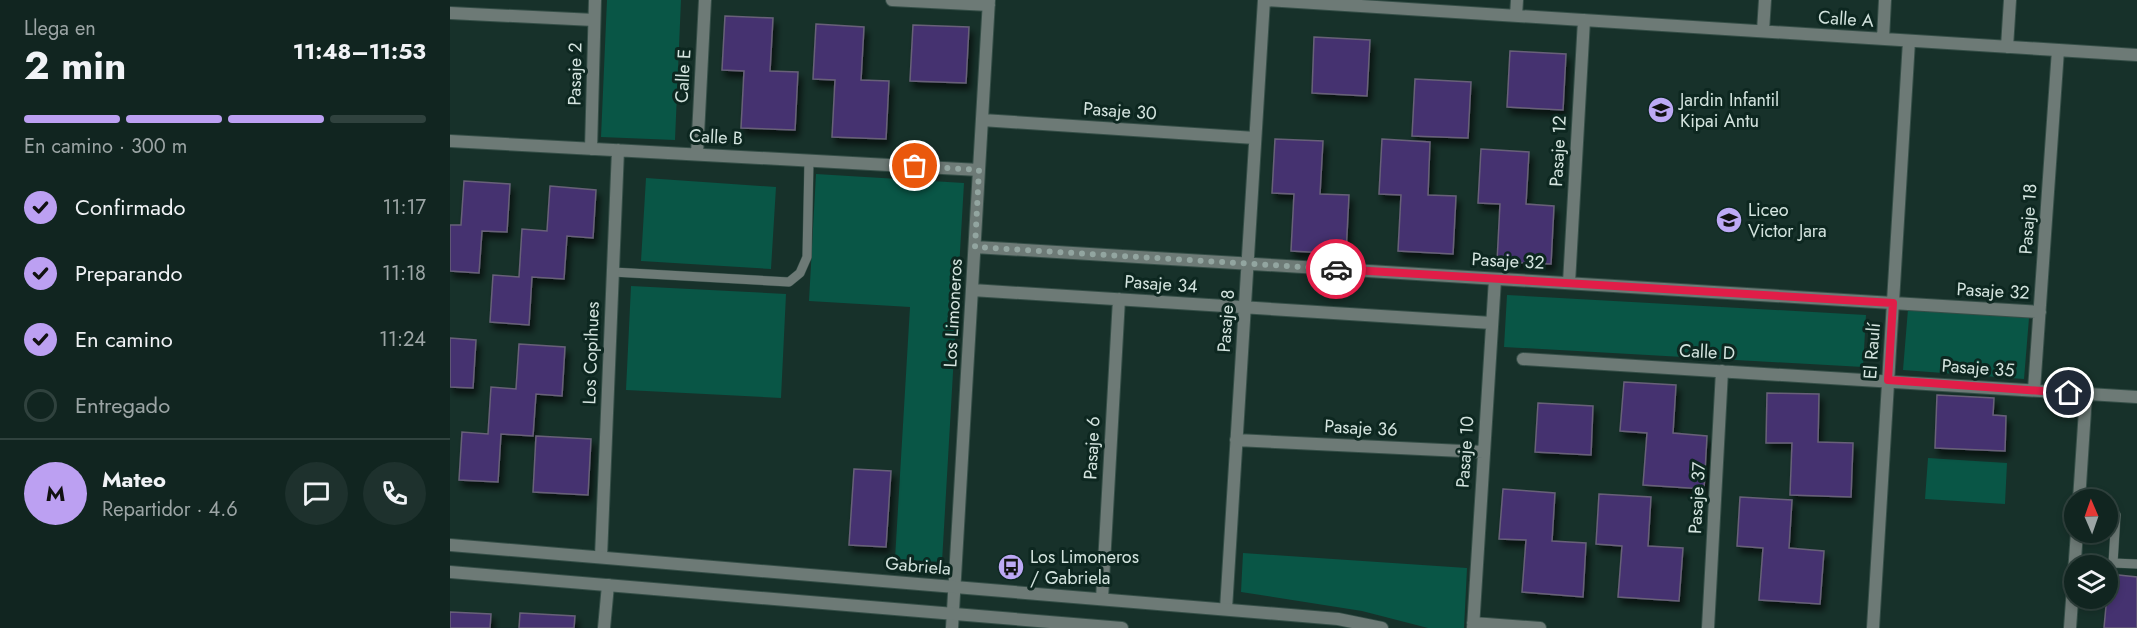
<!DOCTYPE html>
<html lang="es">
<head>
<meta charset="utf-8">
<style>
	body { margin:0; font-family:Jost,sans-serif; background:#1e312d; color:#f1f3f6; height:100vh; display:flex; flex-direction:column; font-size:22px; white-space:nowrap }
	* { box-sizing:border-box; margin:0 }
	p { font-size:20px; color:#9ca5a5 }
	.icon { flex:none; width:33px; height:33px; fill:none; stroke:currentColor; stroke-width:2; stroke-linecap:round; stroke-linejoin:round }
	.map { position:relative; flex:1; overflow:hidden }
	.details { display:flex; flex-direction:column; background:#112520; width:450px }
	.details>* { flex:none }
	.needle { width:39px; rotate:358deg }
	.controls { position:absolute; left:1614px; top:489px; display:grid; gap:12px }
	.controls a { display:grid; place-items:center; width:54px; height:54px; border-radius:50%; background:#112520; box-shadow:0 3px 9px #0003,0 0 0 2px #30423e; font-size:30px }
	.pin { position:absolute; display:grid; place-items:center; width:51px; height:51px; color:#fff; margin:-26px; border:3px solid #fff; border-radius:50%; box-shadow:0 2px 6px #0007 }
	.courier { position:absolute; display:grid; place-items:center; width:60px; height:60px; margin:-30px; border:4px solid #e11d48; border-radius:50%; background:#fff; color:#222; box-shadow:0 2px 8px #0007 }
	.headline em { font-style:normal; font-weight:700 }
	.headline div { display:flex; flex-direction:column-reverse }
	.headline { display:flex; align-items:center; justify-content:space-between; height:102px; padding:0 24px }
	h1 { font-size:39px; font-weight:700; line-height:45px }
	.bar { display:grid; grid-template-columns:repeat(4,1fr); gap:9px 6px; align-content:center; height:72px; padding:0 24px }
	.bar i { height:8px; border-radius:4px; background:#30423e }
	.bar .selected { background:#bca0f2 }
	.bar p { grid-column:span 4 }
	.line { display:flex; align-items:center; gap:15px; padding:0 24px; border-top:2px solid #30423e }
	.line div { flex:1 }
	.round { display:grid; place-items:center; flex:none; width:63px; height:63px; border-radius:32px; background:#1e312d }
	ol { padding:0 24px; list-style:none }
	li { display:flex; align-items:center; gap:18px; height:66px }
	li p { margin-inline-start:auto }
	li .icon { padding:6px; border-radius:50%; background:#bca0f2; color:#111; stroke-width:4 }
	li:last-child { color:#9ca5a5 }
	li i { width:33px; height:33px; border:3px solid #30423e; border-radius:50% }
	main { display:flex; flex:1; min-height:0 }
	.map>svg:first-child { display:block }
</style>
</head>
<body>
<main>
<section class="details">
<div class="headline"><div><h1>2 min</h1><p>Llega en</p></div><em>11:48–11:53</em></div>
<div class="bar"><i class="selected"></i><i class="selected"></i><i class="selected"></i><i></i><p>En camino · 300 m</p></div>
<ol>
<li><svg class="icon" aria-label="check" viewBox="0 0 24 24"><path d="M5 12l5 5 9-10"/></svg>Confirmado<p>11:17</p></li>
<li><svg class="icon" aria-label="check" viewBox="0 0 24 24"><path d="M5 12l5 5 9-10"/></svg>Preparando<p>11:18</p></li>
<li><svg class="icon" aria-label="check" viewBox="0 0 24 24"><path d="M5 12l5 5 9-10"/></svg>En camino<p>11:24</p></li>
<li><i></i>Entregado</li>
</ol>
<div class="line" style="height:108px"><b class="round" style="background:#bca0f2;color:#111">M</b><div><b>Mateo</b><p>Repartidor · 4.6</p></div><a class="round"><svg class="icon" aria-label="chat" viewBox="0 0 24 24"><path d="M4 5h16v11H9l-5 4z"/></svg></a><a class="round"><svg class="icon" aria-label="phone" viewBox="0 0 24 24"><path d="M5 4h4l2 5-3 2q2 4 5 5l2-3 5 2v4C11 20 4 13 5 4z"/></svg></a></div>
</section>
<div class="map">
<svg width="1687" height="628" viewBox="0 0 1687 628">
	<defs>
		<filter id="shadow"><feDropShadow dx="3.5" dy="6" stdDeviation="3" flood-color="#0009"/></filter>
	</defs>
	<rect width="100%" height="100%" fill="#17312a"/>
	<path fill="#095646" d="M157,0H231L225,140L151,137Z
		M366,174L514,183L492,562L445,559L460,307L359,301Z
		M196,178L326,187L321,269L191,261Z
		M181,286L336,294L331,398L176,390Z
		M1057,295L1416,315L1413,367L1054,347Z
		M1458,309L1579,318L1574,379L1453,370Z
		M1478,458L1557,463L1555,504L1475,499Z
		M793,553L1017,568L1014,628H978L912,611L791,592Z"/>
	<path fill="#453070" stroke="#676178" stroke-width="1.5" filter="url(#shadow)" d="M275,16L323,18L320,71L348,72L345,130L291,128L294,71L272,70Z
		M366,24L414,27L411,80L439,81L436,139L382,137L385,80L363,79Z
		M463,25L519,27L516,83L460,81Z
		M864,37L920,40L917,96L862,93Z
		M1060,51L1116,54L1113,110L1057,107Z
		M965,79L1021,82L1018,138L962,136Z
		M825,139L873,141L870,194L899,195L896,254L841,251L844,194L822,193Z
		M932,139L980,142L978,195L1006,196L1003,254L948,251L951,195L929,194Z
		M1031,149L1079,152L1076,204L1104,206L1101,264L1047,262L1050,204L1028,203Z
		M14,181L60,184L57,232L32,231L29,273L0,271V225H11Z
		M100,186L146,190L143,238L117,236L114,279L82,277L79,325L40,322L43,275L69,277L72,229L97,231Z
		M0,338L26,340L23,388L0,387Z
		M69,344L115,347L112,396L86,394L83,436L51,434L48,482L9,480L12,432L38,434L41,387L66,389Z
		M1174,382L1226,385L1223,433L1257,436L1254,489L1193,485L1197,433L1170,431Z
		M1317,393L1369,394L1368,442L1403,443L1401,497L1340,495L1342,443H1316Z
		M1487,395L1544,398L1543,415L1556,416L1555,451L1485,448Z
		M1088,403L1143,406L1141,455L1085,452Z
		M86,436L141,439L138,495L83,492Z
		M404,469L441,471L436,547L399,545Z
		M1053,489L1105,493L1102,541L1136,543L1133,597L1072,592L1076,540L1049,539Z
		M1149,494L1201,497L1198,546L1233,548L1229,601L1168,597L1172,546L1146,544Z
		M1290,497L1342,500L1339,548L1374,551L1370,604L1309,600L1313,548L1287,546Z
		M1659,574L1687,577V628H1654Z
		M0,612L41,614L40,628H0Z
		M70,613L125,616L124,628H69Z"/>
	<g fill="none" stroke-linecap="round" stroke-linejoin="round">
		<defs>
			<path id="service" d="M163,272L339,282L350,273L357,257L359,160
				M1658,514L1666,515L1663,563L1687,564"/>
			<path id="minor" d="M442,0L539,5
				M816,0L1687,55
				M0,13L144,20
				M1066,16L1067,0
				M1313,31L1315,0
				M1433,39L1435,0
				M1557,47L1560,0
				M532,120L805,138
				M0,141L529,170
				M141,149L145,0
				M247,154L255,0
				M525,247L1590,312
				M1119,283L1134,20
				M522,290L1042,323
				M1073,359L1687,397
				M1584,390L1608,50
				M786,440L1033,452
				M1629,500L1636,395
				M151,557L168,150
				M652,599L669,299
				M776,609L814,0
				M1023,623L1090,628
				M154,628L158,585
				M502,628L539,0
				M1023,628L1045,279
				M1258,628L1272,371
				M1423,628L1459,41
				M1620,628L1627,532"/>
			<path id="tertiary" d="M0,545L888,619L932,628
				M0,572L672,628"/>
		</defs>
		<use href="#service" stroke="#354e47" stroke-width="10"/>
		<use href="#minor" stroke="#354e47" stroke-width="14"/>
		<use href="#tertiary" stroke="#354e47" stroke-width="14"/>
		<use href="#service" stroke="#6d7a76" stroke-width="9"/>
		<use href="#minor" stroke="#6d7a76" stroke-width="12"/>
		<use href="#tertiary" stroke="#6d7a76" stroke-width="12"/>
	</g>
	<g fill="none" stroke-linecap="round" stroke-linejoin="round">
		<path stroke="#92a5a0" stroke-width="6" stroke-dasharray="0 10.8" d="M465,166L529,170L525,247L886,269"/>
		<path stroke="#e11d48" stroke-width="8" d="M886,269L1443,303L1438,380L1619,393"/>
	</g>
	<defs>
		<symbol id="school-disc" viewBox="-11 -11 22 22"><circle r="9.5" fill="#bda9f5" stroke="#0d2720"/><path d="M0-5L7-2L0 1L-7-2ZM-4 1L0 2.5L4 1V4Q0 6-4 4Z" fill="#111"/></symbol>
		<symbol id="bus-disc" viewBox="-11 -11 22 22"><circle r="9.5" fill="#bda9f5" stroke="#0d2720"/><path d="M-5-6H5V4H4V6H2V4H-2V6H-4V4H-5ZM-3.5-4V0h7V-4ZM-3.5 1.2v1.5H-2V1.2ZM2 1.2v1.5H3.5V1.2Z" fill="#111"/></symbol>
	</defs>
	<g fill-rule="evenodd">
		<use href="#school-disc" x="1196" y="95" width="30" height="30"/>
		<use href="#school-disc" x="1264" y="205" width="30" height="30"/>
		<use href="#bus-disc" x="546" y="552" width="30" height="30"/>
	</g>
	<g text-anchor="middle" stroke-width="6" stroke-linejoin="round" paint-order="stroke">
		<g font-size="18" fill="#d4e4df" stroke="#0d2720">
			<text transform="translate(1396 19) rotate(4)" y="6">Calle A</text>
			<text transform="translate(125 74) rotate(-89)" y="6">Pasaje 2</text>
			<text transform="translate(233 76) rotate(-87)" y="6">Calle E</text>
			<text transform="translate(670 111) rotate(4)" y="6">Pasaje 30</text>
			<text transform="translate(266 137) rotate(3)" y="6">Calle B</text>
			<text transform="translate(1108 151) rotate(-87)" y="6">Pasaje 12</text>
			<text transform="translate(1578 219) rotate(-86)" y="6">Pasaje 18</text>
			<text transform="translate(1058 261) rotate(3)" y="6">Pasaje 32</text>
			<text transform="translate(711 284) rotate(4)" y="6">Pasaje 34</text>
			<text transform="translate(1543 291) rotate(3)" y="6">Pasaje 32</text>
			<text transform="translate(503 313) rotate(-87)" y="6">Los Limoneros</text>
			<text transform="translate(776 321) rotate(-86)" y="6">Pasaje 8</text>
			<text transform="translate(1422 351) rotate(-86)" y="6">El Raulí</text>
			<text transform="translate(1257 352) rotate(3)" y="6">Calle D</text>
			<text transform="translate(141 353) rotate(-88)" y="6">Los Copihues</text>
			<text transform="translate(1528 368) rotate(4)" y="6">Pasaje 35</text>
			<text transform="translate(911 428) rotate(3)" y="6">Pasaje 36</text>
			<text transform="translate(642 448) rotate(-87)" y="6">Pasaje 6</text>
			<text transform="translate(1015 452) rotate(-86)" y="6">Pasaje 10</text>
			<text transform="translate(1247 498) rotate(-87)" y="6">Pasaje 37</text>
			<text transform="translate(468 566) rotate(5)" y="6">Gabriela</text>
		</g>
		<g font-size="18" fill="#d4e4df" stroke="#0d2720" text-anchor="start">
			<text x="1230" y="106">Jardin Infantil<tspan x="1230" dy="21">Kipai Antu</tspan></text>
			<text x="1298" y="216">Liceo<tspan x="1298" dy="21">Victor Jara</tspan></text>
			<text x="580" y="563">Los Limoneros<tspan x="580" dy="21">/ Gabriela</tspan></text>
		</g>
	</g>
</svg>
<div class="controls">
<a><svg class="needle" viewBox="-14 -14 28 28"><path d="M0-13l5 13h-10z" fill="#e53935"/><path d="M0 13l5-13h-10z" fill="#9ca5a5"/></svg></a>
<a><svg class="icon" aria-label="layers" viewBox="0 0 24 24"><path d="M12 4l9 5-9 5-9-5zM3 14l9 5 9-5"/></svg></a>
</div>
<div class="pin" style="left:465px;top:166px;background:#ea580c"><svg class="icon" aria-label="bag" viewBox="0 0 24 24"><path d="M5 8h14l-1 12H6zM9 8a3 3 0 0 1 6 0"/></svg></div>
<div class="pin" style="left:1619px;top:393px;background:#1f2937"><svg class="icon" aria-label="home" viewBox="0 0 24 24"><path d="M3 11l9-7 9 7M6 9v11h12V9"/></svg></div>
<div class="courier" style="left:886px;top:269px"><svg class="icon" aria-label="car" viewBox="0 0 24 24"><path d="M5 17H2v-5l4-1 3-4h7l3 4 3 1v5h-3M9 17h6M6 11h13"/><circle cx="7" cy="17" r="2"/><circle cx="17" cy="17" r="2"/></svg></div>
</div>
</main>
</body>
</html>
